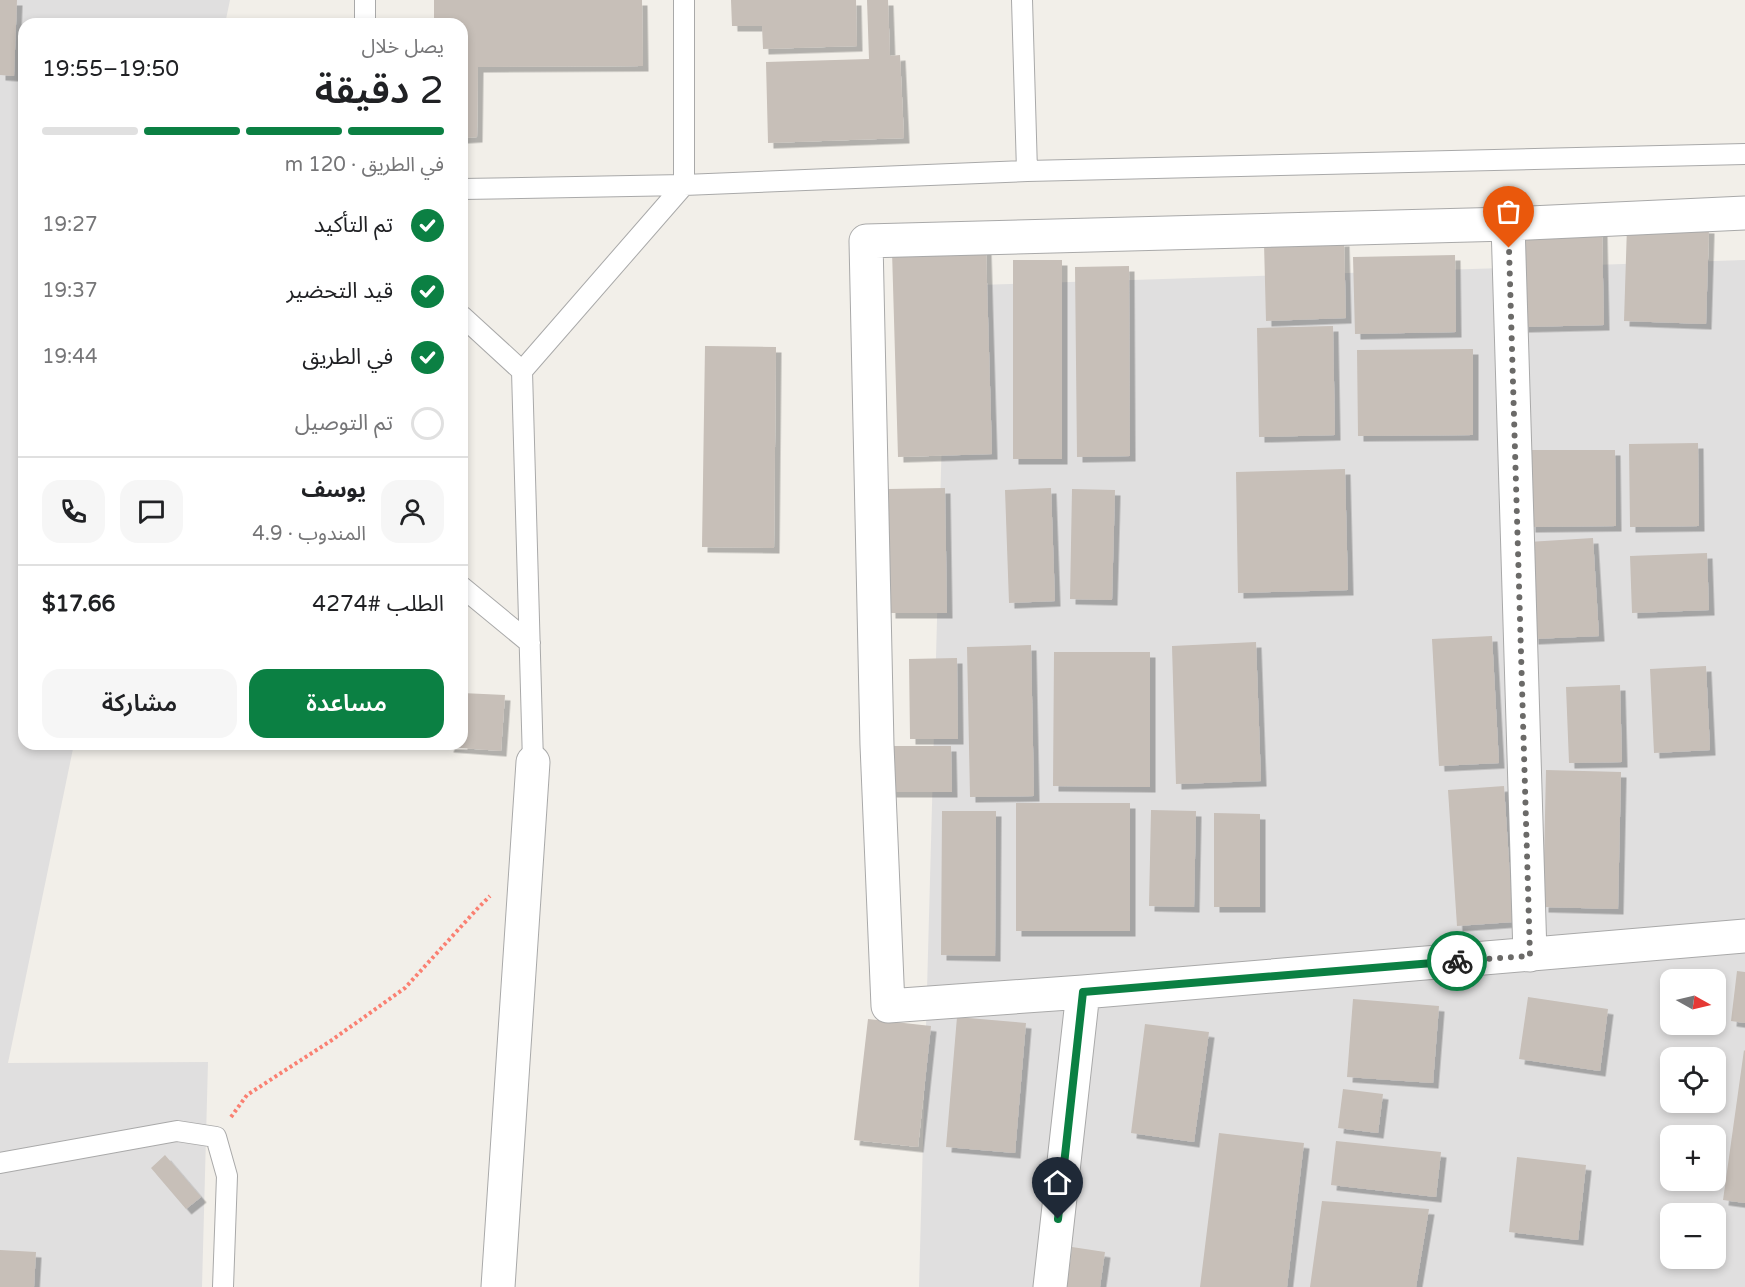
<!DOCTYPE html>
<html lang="ar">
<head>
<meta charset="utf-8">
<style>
	body { margin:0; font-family:"Varela Round","Noto Sans Arabic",sans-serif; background:#f6f6f6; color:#202124; direction:rtl; height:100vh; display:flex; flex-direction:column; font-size:22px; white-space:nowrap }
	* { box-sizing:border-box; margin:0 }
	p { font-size:20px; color:#757577 }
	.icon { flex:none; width:33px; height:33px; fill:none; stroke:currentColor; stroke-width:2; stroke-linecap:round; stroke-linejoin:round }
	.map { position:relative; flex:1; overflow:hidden; direction:ltr }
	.side { position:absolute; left:18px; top:18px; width:450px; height:732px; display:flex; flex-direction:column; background:#fff; border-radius:18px; box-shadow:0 3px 9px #0003; direction:rtl }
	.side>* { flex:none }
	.needle { width:39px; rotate:98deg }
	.buttons { position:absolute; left:1660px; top:969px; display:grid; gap:12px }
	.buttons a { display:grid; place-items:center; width:66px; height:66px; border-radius:12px; background:#fff; box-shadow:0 3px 9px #0003; font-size:30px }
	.pin { position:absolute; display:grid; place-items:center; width:51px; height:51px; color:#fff; margin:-62px -26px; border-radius:50% 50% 50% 0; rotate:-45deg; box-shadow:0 0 6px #0007 }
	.pin .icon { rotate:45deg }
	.courier { position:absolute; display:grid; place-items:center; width:60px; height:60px; margin:-30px; border:4px solid #0b8043; border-radius:50%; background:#fff; color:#222; box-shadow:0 2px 8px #0007 }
	.overview em { font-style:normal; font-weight:600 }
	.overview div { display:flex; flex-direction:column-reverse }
	.overview { display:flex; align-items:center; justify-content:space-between; height:102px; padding:0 24px }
	h1 { font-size:39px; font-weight:600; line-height:45px }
	.bar { display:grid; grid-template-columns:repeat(4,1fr); gap:9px 6px; align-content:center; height:72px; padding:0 24px }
	.bar i { height:8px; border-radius:4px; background:#e0e0e0 }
	.bar .on { background:#0b8043 }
	.bar p { grid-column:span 4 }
	.line { display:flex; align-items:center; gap:15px; padding:0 24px; border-top:2px solid #e0e0e0 }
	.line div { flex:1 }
	.round { display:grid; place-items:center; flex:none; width:63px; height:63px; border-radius:18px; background:#f6f6f6 }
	ol { padding:0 24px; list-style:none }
	li { display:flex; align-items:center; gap:18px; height:66px }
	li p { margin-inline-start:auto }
	li .icon { padding:6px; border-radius:50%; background:#0b8043; color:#fff; stroke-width:4 }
	li:last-child { color:#757577 }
	li i { width:33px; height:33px; border:3px solid #e0e0e0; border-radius:50% }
	.cta { display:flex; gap:12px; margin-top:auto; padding:12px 24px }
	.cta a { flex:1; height:69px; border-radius:18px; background:#0b8043; color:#fff; font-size:24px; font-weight:600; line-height:69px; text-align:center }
	.cta a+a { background:#f6f6f6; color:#202124 }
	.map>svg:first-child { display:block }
</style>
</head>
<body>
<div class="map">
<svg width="1745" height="1287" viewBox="0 0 1745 1287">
	<defs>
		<filter id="shadow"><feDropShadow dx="5.5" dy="5.5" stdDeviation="0" flood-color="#0004"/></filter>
	</defs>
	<rect width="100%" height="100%" fill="#f2efe9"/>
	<path fill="#e0dfdf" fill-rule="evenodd" d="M0,0H230L225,24H24V744H74L8,1063L208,1062L202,1287H0Z
		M1745,260V1287H919L946,286ZM1671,980H1716V1024H1671ZM1671,1058H1716V1102H1671ZM1671,1136H1716V1180H1671ZM1671,1214H1716V1258H1671Z"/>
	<path fill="#c7bfb8" filter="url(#shadow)" d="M0,0H17L14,76L0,75Z
		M434,0H642L643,66L478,67L477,137L462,138V24H434Z
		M731,0H856L857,46L763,49L762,26H732Z
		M867,0H888L890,56L900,55L904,138L768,143L766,62L869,59Z
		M1627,226L1709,228L1706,324L1624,321Z
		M1602,230L1604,325L1523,327L1522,231Z
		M1344,241L1346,318L1266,321L1264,243Z
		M986,248L992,454L898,457L892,251Z
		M1455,255L1456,332L1355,334L1353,257Z
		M1013,260H1062V459H1013Z
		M1129,266L1130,456L1077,457L1075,267Z
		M1333,326L1335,435L1259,437L1257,328Z
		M705,346L776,347L774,548L702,547Z
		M1473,349V435L1358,436L1357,350Z
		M1698,443L1699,526L1630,527L1629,444Z
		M1530,450H1615L1616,526L1530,527Z
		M1345,469L1348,590L1238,593L1236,472Z
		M945,488L947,613H890L888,489Z
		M1051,488L1055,601L1009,603L1005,490Z
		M1072,489L1115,490L1112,600L1070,599Z
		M1593,538L1599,636L1533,639L1528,542Z
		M1707,553L1709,610L1632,613L1630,556Z
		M1492,636L1499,763L1439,766L1432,639Z
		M1256,642L1261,781L1176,784L1172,646Z
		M1031,645L1034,796L970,797L967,647Z
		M1054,652H1150V787L1053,786Z
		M957,658L958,739H910L909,659Z
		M1706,666L1710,750L1654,753L1650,669Z
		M1620,685L1622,762L1569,763L1566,687Z
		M462,693L505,695L501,751L448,747L449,744H462Z
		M889,746H951L952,792H889Z
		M1546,770L1621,772L1618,909L1543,907Z
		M1504,786L1513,922L1457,926L1448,790Z
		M1016,803H1130V931H1016Z
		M1151,810L1196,811L1194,907L1149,906Z
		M942,811H996L995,956L941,955Z
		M1214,813L1260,814V907H1214Z
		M1737,971L1745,972V1023L1731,1021Z
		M1528,997L1608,1009L1600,1071L1519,1059Z
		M1353,999L1439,1006L1433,1083L1347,1077Z
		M957,1017L1026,1023L1015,1153L946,1147Z
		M868,1019L931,1026L918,1147L854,1140Z
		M1145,1024L1209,1032L1194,1142L1131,1133Z
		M1744,1050L1745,1051V1203L1723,1200Z
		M1343,1089L1383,1094L1378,1133L1338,1128Z
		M1219,1133L1304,1143L1287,1287H1200Z
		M1336,1141L1441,1152L1436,1197L1331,1185Z
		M165,1155L201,1197L186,1209L151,1168Z
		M1517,1157L1586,1165L1578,1240L1509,1232Z
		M1322,1201L1429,1209L1416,1287H1310Z
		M1072,1247L1105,1252L1100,1287H1067Z
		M0,1250L36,1252L34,1287H0Z"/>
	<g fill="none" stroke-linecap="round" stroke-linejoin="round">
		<defs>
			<path id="lane" d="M365,0V24
				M1022,0L1027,171
				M462,189L684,185L1027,171L1745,154
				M462,316L522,371
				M462,587L530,643
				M533,762L522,371L684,185V0
				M0,1163L177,1131L216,1137L227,1176L223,1287"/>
			<path id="street" d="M1745,213L1508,224L866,241L877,745L888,1006L1083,992L1745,936
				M1508,224L1530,955
				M498,1287L533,762
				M1050,1287L1083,992"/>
		</defs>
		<use href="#lane" stroke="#a9a9a9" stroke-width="22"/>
		<use href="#street" stroke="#a9a9a9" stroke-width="35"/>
		<path stroke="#fa8072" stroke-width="4" stroke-dasharray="3 3" stroke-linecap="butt" d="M231,1117L247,1095L332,1040L405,988L478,908L490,896"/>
		<use href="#lane" stroke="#fff" stroke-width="20"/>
		<use href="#street" stroke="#fff" stroke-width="33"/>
	</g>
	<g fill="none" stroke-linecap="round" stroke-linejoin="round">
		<path stroke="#6b6a68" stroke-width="6" stroke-dasharray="0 10.8" d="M1457,961L1530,956L1509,248"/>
		<path stroke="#0b8043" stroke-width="8" d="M1058,1219L1083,992L1457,961"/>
	</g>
</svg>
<div class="buttons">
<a><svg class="needle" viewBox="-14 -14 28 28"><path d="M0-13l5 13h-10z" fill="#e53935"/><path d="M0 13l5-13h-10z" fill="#757577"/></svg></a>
<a><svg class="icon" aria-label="locate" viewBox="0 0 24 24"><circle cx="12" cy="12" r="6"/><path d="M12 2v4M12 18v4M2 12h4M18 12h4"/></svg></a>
<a>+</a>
<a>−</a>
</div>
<div class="pin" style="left:1509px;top:248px;background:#ea580c"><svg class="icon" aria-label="bag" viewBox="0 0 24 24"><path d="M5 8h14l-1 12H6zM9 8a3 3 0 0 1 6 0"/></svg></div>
<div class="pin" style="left:1058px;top:1219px;background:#1f2937"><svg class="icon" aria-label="home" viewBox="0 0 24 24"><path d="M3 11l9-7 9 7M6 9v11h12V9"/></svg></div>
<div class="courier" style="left:1457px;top:961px"><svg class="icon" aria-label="bike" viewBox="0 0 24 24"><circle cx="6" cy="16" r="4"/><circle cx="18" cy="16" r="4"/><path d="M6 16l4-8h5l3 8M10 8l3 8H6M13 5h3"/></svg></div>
<section class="side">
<div class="overview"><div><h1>2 دقيقة</h1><p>يصل خلال</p></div><em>19:50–19:55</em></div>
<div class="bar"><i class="on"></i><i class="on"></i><i class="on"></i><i></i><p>في الطريق · 120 m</p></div>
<ol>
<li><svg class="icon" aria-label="check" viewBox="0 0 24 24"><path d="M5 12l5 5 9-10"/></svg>تم التأكيد<p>19:27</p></li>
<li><svg class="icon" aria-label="check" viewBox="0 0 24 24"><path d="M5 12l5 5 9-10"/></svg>قيد التحضير<p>19:37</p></li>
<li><svg class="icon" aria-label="check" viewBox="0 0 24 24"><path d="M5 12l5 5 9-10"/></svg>في الطريق<p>19:44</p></li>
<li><i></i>تم التوصيل</li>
</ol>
<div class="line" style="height:108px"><a class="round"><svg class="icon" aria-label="person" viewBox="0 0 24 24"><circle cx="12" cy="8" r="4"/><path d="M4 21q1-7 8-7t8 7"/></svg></a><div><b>يوسف</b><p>المندوب · 4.9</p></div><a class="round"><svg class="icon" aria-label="chat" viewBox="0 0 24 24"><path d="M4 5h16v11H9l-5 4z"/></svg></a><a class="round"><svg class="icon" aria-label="phone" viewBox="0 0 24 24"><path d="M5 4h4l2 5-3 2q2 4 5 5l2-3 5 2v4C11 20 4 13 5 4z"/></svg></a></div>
<div class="line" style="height:78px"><div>الطلب #4274</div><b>$17.66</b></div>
<div class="cta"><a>مساعدة</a><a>مشاركة</a></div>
</section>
</div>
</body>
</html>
